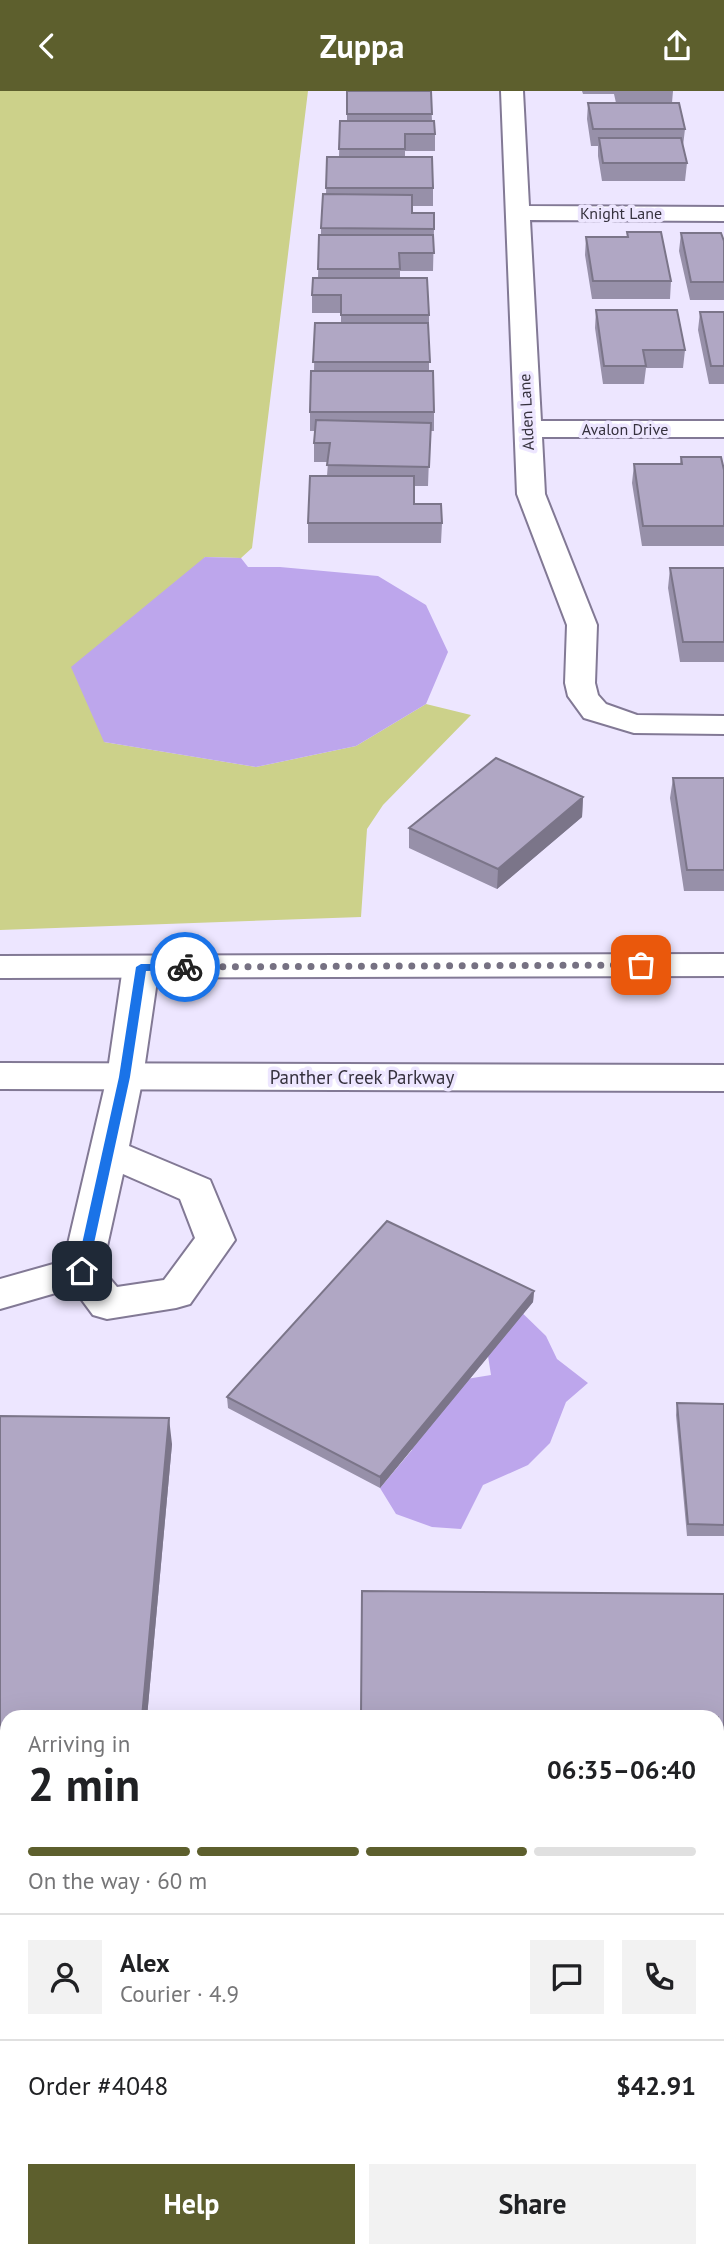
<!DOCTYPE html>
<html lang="en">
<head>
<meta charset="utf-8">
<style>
	body { margin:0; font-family:"PT Sans",sans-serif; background:#f2f2f2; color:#202124; height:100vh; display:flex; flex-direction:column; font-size:26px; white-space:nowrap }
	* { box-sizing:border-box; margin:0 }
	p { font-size:23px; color:#757577 }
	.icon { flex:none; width:38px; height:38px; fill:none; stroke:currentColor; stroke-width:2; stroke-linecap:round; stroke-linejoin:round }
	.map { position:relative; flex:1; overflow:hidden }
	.panel { position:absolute; left:0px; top:1619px; width:724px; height:548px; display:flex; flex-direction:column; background:#fff; border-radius:21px 21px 0 0; box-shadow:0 7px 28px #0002 }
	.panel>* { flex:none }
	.pin { position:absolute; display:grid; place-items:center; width:60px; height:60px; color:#fff; margin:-30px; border-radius:14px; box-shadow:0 4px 10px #0006 }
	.courier { position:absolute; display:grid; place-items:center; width:70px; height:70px; margin:-35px; border:5px solid #1a73e8; border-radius:50%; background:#fff; color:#222; box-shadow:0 2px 9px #0007 }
	.overview em { font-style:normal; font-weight:700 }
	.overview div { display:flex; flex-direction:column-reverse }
	.overview { display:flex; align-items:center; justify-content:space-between; height:119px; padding:0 28px }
	h1 { font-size:46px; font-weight:700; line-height:52px }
	.bar { display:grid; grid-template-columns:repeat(4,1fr); gap:10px 7px; align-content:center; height:84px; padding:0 28px }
	.bar i { height:9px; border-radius:5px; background:#e0e0e0 }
	.bar .active { background:#5d5f2d }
	.bar p { grid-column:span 4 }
	.line { display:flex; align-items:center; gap:18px; padding:0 28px; border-top:2px solid #e0e0e0 }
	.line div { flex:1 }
	.round { display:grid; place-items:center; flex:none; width:74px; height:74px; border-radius:0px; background:#f2f2f2 }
	.primary-button { display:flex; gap:14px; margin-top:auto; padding:14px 28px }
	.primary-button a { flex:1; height:80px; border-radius:0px; background:#5d5f2d; color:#fff; font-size:28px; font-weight:700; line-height:80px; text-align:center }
	.primary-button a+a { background:#f2f2f2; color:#202124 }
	header { display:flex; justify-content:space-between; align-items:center; height:91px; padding:0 28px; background:#5d5f2d; color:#fff; font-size:32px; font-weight:700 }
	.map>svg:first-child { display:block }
</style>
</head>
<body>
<header><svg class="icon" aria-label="back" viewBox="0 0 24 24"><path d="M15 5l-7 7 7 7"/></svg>Zuppa<svg class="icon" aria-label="share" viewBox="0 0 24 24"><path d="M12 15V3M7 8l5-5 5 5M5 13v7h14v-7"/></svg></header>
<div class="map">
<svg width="724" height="2165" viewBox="0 0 724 2165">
	<rect width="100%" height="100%" fill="#ede6ff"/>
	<path fill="#ccd18a" d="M0,0H308L252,457L241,467L205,466L104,651L256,676L356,655L426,613L471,624L383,714L367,738L361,826L0,839Z"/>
	<path fill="#bda6ec" d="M205,466L241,467L248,476H280L378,485L426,514L448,561L426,613L356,655L256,676L104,651L71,576Z
		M510,1210L546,1245L557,1268L588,1292L566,1311L550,1352L528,1374L483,1394L461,1438L432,1436L396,1423L380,1397L412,1359L410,1320L442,1292L491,1284L488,1265Z"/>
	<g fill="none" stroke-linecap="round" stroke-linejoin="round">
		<defs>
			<path id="street" d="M501,0H523L529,115L724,116V130L530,129L541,330H724V346H542L545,403L597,534L595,592L598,604L606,613L637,624L724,625V643L634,642L584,627L568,605L565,592L567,534L517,403Z
				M141,865L153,868L159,876L143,986L129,1055L210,1089L235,1149L190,1213L176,1217L107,1228L93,1224L73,1197L0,1218V1188L64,1170L107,986L123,876L129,868ZM123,1083L180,1108L195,1147L164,1189L117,1196L102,1178Z
				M718,1770H724V1816H718Z
				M0,1778H7V1824H0Z
				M718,1912H724V1962H718Z
				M0,1916H7V1966H0Z
				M301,2160H357V2165H301Z"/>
			<path id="secondary" d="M724,863V885L0,887V865Z
				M0,972L724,974V1000L0,998Z"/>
		</defs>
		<use href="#street" stroke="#827995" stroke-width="4"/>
		<use href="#secondary" stroke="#827995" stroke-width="4"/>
		<use href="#street" fill="#fff" fill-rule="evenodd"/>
		<use href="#secondary" fill="#fff" fill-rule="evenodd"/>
	</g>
	<path fill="#9790a9" d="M347,0H432V6H431L432,30L435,43V60H405V66L433,97V115H412V122L434,138L433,180H400V187L429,224V280L434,321V340H430L428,395H414V413L442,432L441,452H308V432L327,385L328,371H314V352L315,340H310V321L314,280L315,232H341V222H312V204L318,187L319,144H321V137L326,103L327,66H339L340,30H347Z
		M582,0H673L672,12L685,38L683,55L687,72L685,90H602L598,65V55H591L587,28L588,12H616L614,3H583Z
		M627,141L671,190L670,208H592L585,164L586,146H627Z
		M681,142L724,150V209H690L679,160Z
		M596,219L685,259L683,277H646L644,293H603L595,237Z
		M700,221H724V293H709L698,239Z
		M681,366L724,379V455H642L632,392L634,373H680Z
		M670,477H724V571H680L668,497Z
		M673,687H724V800H684L670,707Z
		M583,706L582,726L497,798L409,757V737Z
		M534,1200L533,1211L380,1397L228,1317L227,1306Z
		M677,1312L724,1313V1445H687L676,1324Z
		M0,1325L172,1353L147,1626H7V1721H0Z
		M724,1503V1702H718V1626Z"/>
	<path fill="#7b7589" d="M583,706L582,726L497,798L498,778Z
		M534,1200L533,1211L380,1397V1386Z
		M169,1327L172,1353L147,1626H142Z"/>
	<path fill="#b0a7c4" stroke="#7b7589" stroke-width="2" d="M347,0H431L432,23H347Z
		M588,12H679L685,38H593Z
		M340,30H434L435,43H405V58H339Z
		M599,47H681L687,72H603Z
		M327,66H432L433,97H326Z
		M323,103L412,104V122H434V138L321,137Z
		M627,141H661L671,190H593L586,146H628Z
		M681,142H721L724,150V191H691Z
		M319,144H433L434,162H399L400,178H318Z
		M313,187H427L429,224H341V204H312Z
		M596,219H677L685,259H643L646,275H604Z
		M700,221H724V275H711Z
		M315,232H428L430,271H313Z
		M311,280H433L434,321H310Z
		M316,329L431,332L429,376L327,374L330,352H314Z
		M681,366H721L724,379V435H643L634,373H682Z
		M310,385H414V413H441L442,432H308Z
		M670,477H724V551H683Z
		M496,667L583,706L498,778L409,737Z
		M673,687H724V779H687Z
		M387,1130L534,1200L380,1386L227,1306Z
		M677,1312L724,1313V1434L688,1433Z
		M0,1325L169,1327L142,1626H7V1697L0,1696Z
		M362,1500L724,1503V1677H718V1626H361Z
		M0,2015H7V2160H264V2165H0Z
		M718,2020H724V2165H411V2160H718Z"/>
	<path fill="#1a73e8" d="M141,873H185L190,876L185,879L146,880L130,986L88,1180L82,1184L76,1180L119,986L136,876Z"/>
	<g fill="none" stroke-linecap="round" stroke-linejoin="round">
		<path stroke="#767182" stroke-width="7" stroke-dasharray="0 12.6" d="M185,876L641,874"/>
	</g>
	<g text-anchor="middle" stroke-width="7" stroke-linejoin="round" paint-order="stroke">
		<g font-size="16" fill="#36323e" stroke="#ede6ff">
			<text x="621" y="128">Knight Lane</text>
			<text transform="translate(526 321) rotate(-93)" y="6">Alden Lane</text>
			<text x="625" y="344">Avalon Drive</text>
		</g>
		<g font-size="19" fill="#36323e" stroke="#ede6ff">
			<text x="362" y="993">Panther Creek Parkway</text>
		</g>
	</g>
</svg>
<div class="pin" style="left:641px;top:874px;background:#ea580c"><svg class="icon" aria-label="bag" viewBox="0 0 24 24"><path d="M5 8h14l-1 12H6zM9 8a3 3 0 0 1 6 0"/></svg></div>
<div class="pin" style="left:82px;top:1180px;background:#1f2937"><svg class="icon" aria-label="home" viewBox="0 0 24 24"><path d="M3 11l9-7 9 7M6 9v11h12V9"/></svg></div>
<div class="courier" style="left:185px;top:876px"><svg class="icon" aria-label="bike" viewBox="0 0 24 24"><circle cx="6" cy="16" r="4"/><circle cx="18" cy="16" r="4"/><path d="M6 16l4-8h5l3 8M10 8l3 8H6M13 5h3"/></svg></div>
<section class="panel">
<div class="overview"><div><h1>2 min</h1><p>Arriving in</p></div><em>06:35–06:40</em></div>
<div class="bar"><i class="active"></i><i class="active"></i><i class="active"></i><i></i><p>On the way · 60 m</p></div>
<div class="line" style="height:126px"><a class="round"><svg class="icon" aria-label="person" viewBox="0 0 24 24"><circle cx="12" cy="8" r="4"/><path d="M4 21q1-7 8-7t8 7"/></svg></a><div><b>Alex</b><p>Courier · 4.9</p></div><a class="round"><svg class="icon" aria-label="chat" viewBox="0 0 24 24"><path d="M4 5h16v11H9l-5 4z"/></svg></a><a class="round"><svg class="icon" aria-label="phone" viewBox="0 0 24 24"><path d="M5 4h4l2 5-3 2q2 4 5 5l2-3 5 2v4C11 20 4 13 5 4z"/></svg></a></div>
<div class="line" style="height:91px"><div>Order #4048</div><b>$42.91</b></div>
<div class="primary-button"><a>Help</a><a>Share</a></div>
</section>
</div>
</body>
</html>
